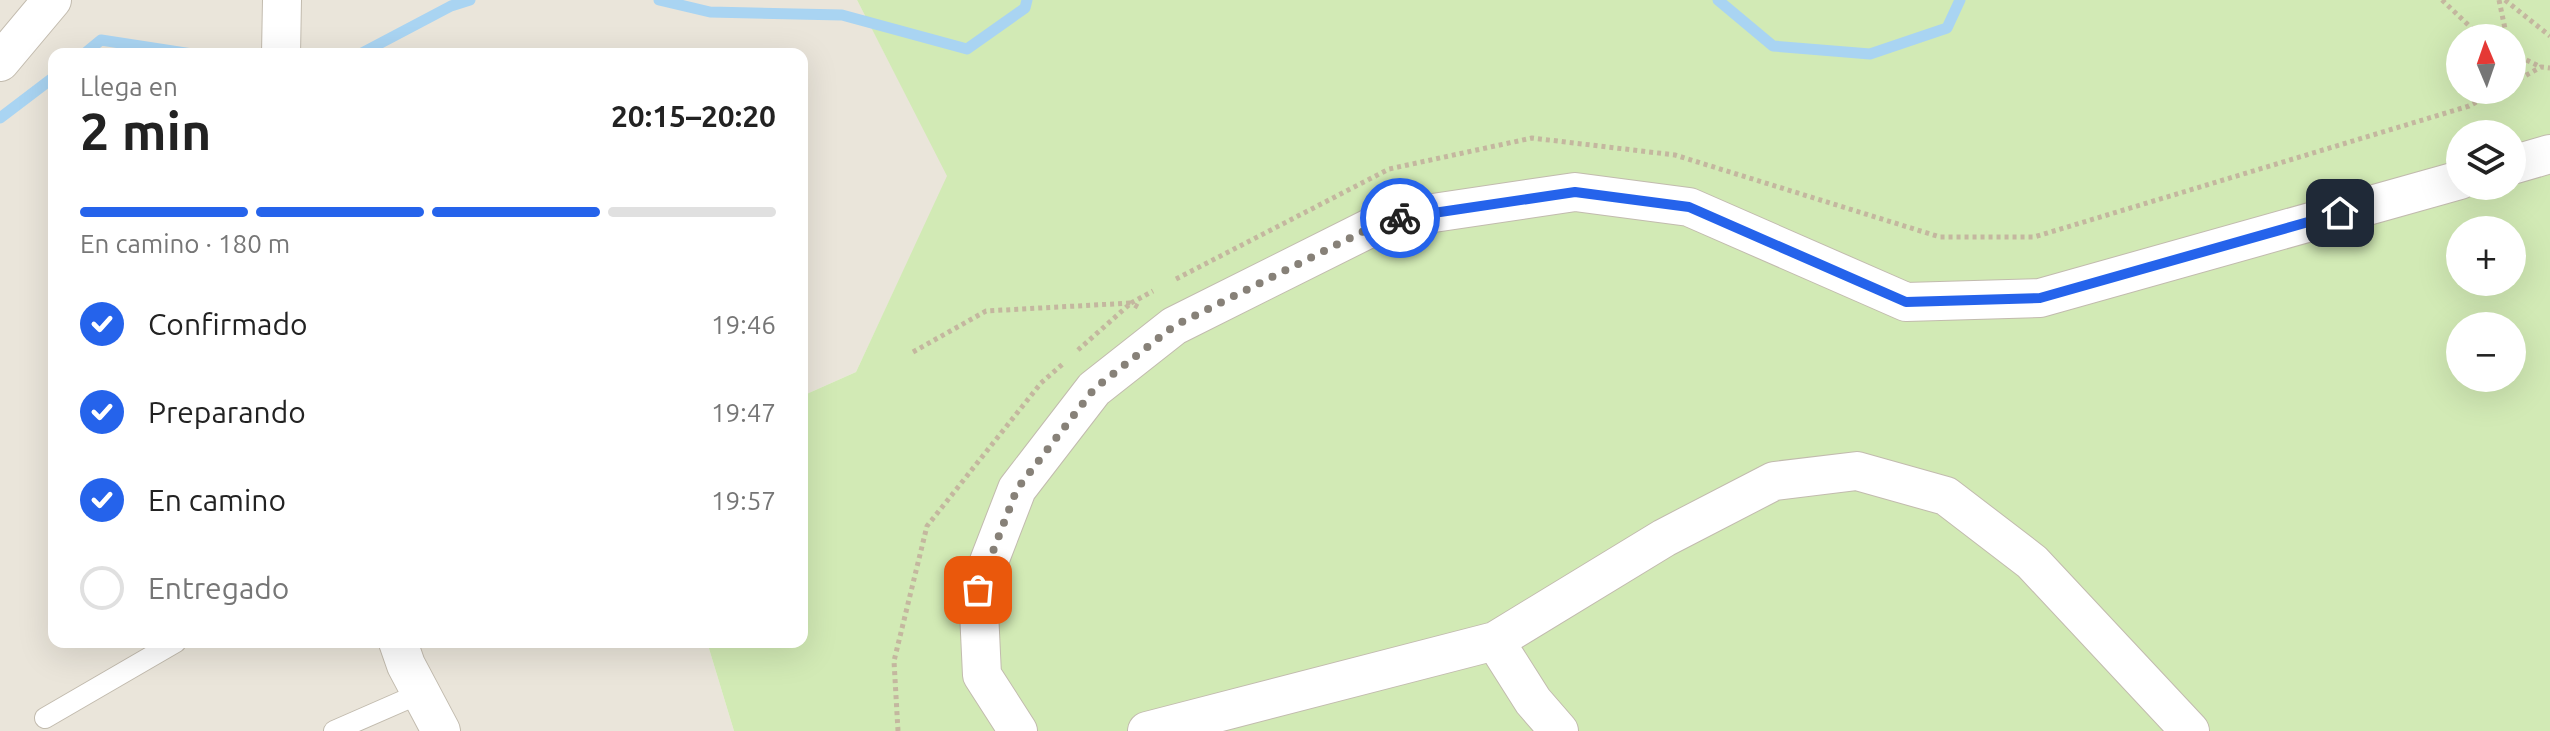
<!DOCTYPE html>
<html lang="es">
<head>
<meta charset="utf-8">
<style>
	body { margin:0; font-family:Ubuntu,sans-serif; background:#f2f2f2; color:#222; height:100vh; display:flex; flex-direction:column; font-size:30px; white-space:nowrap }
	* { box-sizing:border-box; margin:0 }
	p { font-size:26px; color:#767676 }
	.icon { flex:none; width:44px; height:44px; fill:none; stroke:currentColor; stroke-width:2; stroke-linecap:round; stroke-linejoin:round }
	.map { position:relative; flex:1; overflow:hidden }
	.panel { position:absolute; left:48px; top:48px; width:760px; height:600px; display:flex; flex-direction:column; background:#fff; border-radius:16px; box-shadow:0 8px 32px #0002 }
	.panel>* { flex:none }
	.needle { width:52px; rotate:358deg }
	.buttons { position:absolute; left:2446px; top:24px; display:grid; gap:16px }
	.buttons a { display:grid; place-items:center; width:80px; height:80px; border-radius:50%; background:#fff; box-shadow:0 8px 32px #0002; font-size:40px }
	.pin { position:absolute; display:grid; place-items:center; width:68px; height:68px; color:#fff; margin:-34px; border-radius:16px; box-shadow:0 4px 12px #0006 }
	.courier { position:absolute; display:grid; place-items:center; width:80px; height:80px; margin:-40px; border:6px solid #2563eb; border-radius:50%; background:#fff; color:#222; box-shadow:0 2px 10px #0007 }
	.summary em { font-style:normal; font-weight:700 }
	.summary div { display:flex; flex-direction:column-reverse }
	.summary { display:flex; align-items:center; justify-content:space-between; height:136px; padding:0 32px }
	h1 { font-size:52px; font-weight:700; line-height:60px }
	.bar { display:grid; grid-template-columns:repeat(4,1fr); gap:12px 8px; align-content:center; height:96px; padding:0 32px }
	.bar i { height:10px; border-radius:6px; background:#e0e0e0 }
	.bar .on { background:#2563eb }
	.bar p { grid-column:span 4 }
	ol { padding:0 32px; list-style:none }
	li { display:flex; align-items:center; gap:24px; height:88px }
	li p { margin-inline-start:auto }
	li .icon { padding:8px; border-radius:50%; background:#2563eb; color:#fff; stroke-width:4 }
	li:last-child { color:#767676 }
	li i { width:44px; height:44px; border:4px solid #e0e0e0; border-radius:50% }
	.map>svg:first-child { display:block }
</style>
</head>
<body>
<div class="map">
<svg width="2550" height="731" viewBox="0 0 2550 731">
	<rect width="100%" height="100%" fill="#f6f3ec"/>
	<path fill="#eae5da" d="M0,0H857L948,176L856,372L802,396V54H54V642H707L734,731H0Z"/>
	<path fill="#d2eab5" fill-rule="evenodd" d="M857,0H2550V731H734L707,642H802V396L856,372L947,176ZM2460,38H2512V90H2460ZM2460,134H2512V186H2460ZM2460,230H2512V282H2460ZM2460,326H2512V378H2460Z"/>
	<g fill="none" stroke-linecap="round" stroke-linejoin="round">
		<path stroke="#a9d4f2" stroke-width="11" d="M659,0L710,12L842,15L967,49L1025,8L1027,0
			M1718,0L1773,46L1870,54L1947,28L1960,0
			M84,54L101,40L192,54
			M360,54L451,6L470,0
			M0,118L54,77"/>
		<defs>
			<path id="service" d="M45,718L176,642
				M334,731L421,693"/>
			<path id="minor" d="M281,54L282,0
				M0,62L52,0
				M2512,165L2550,154
				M1495,641L1664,538L1774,481L1857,471L1946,496L2032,562L2190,731
				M398,642L406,665L441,731
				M1018,731L982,675L978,590L1017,489L1094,389L1174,326L1386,220L1575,192L1689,207L1906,302L2040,298L2460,180
				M1147,731L1495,641L1533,701L1559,731"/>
		</defs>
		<use href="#service" stroke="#c2bbae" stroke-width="22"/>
		<use href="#minor" stroke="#c2bbae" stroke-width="40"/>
		<path stroke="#c4b79f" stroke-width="5" stroke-dasharray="4 4" stroke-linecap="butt" d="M2442,0L2482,38
			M2499,0L2507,38
			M2505,0L2550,36
			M2512,53L2541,67
			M2512,59L2518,80
			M2512,83L2541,67L2550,68
			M1176,279L1389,169L1532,138L1675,155L1940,237H2034L2469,106L2499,90
			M1138,307L1131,303L1153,291
			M913,352L986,311L1131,303L1078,350
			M898,731L894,661L927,526L1041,383L1065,362"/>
		<use href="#service" stroke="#fff" stroke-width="20"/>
		<use href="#minor" stroke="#fff" stroke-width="38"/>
	</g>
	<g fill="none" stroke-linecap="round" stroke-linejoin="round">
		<path stroke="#878178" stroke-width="8" stroke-dasharray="0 14.4" d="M978,590L1017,489L1094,389L1174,326L1386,220L1400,218"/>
		<path stroke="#2563eb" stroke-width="10" d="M1400,218L1575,192L1689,207L1906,302L2040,298L2340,213"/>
	</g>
</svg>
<div class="buttons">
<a><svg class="needle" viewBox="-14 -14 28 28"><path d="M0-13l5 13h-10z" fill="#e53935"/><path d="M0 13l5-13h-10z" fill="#767676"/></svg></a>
<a><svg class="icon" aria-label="layers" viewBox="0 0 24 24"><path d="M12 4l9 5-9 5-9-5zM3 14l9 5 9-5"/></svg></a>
<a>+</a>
<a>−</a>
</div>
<div class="pin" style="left:978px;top:590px;background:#ea580c"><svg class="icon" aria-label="bag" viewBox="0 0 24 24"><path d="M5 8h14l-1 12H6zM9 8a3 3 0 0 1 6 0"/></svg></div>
<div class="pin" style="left:2340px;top:213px;background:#1f2937"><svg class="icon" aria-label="home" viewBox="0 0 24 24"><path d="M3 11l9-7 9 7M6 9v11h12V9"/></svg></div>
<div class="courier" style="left:1400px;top:218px"><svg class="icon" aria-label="bike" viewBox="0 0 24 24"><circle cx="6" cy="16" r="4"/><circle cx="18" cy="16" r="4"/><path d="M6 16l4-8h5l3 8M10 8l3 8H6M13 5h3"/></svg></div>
<section class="panel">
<div class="summary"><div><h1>2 min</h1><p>Llega en</p></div><em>20:15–20:20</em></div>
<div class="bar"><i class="on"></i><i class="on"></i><i class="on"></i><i></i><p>En camino · 180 m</p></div>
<ol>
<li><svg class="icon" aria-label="check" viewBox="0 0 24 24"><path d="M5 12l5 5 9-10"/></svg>Confirmado<p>19:46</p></li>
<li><svg class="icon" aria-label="check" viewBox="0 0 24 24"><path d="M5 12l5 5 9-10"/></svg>Preparando<p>19:47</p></li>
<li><svg class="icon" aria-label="check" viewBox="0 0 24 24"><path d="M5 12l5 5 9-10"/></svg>En camino<p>19:57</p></li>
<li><i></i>Entregado</li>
</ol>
</section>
</div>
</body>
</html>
